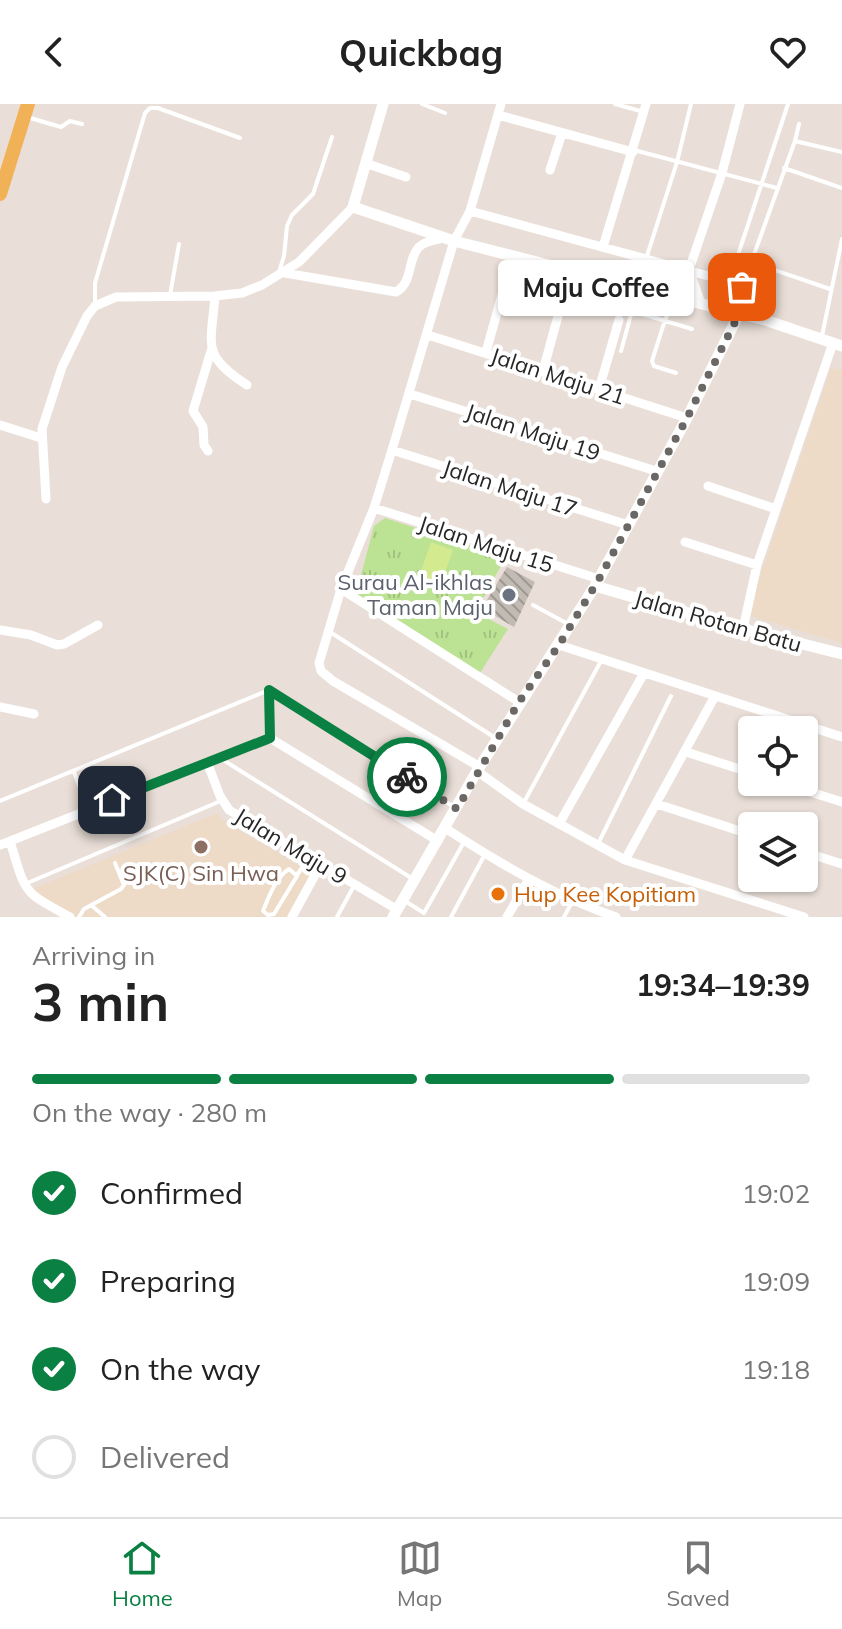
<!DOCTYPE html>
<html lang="en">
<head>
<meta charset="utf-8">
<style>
	body { margin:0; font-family:Mulish,sans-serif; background:#f6f6f6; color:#222; height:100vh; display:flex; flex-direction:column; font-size:30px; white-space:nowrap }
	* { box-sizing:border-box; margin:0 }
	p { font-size:26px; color:#767676 }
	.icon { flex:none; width:44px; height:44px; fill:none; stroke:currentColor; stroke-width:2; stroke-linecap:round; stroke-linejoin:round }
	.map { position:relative; height:813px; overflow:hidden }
	.details { display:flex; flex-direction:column; background:#fff; flex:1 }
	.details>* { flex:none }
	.fabs { position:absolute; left:738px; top:612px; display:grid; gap:16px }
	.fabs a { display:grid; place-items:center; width:80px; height:80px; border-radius:8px; background:#fff; box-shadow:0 2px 6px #0004; font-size:40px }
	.pin { position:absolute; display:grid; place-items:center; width:68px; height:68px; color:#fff; margin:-34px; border-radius:16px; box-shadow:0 4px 12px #0006 }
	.courier { position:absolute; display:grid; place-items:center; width:80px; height:80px; margin:-40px; border:6px solid #0b8043; border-radius:50%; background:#fff; color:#222; box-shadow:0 2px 10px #0007 }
	.bubble { position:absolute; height:56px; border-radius:8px; background:#fff; box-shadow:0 2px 6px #0004; font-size:26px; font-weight:700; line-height:56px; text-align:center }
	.summary em { font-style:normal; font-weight:700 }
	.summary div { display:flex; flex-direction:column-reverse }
	.summary { display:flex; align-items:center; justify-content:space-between; height:136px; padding:0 32px }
	h1 { font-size:52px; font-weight:700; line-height:60px }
	.bar { display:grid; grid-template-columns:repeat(4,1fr); gap:12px 8px; align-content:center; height:96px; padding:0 32px }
	.bar i { height:10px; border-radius:6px; background:#e0e0e0 }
	.bar .active { background:#0b8043 }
	.bar p { grid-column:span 4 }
	ol { padding:0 32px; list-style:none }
	li { display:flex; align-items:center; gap:24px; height:88px }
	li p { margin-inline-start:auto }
	li .icon { padding:8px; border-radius:50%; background:#0b8043; color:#fff; stroke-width:4 }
	li:last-child { color:#767676 }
	li i { width:44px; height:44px; border:4px solid #e0e0e0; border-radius:50% }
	header { display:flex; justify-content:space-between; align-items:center; height:104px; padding:0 32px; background:#fff; font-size:36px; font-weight:700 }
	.tab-bar { display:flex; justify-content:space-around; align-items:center; height:112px; border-top:2px solid #e0e0e0; background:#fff; font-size:22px; color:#767676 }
	.tab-bar a { display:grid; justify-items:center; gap:4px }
	.tab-bar .active { color:#0b8043 }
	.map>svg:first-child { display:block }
</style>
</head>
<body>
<header><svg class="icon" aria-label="back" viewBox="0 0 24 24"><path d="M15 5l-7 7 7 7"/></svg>Quickbag<svg class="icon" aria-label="heart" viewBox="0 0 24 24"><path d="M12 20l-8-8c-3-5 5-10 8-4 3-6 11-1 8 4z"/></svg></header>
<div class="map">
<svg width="842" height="813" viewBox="0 0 842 813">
	<defs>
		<pattern id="grass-tufts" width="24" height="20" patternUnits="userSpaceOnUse" patternTransform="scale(2)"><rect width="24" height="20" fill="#bce293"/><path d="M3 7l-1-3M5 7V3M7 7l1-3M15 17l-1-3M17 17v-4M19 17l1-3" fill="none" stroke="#a2c27f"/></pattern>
		<pattern id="building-back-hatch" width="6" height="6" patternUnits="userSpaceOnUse" patternTransform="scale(2)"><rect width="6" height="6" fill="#c2bbb4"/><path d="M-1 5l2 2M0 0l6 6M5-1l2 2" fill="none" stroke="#9e9892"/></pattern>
	</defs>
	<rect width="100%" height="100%" fill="#eadfd8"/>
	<path fill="#eddac7" d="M831,264L842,266V539L747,511Z
		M217,709L223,716L311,769L286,813H75L39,793L32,785Z"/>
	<path fill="url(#grass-tufts)" d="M385,414L506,453L475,508L508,525L480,569L356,490L374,422Z"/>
	<path fill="#d3ea8f" d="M431,438L453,446L440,482L418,475Z"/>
	<path fill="url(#building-back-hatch)" d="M507,463L535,478L514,523L482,504Z"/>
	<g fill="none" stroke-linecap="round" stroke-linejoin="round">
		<path stroke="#fff" stroke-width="4" d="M422,0L445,9
			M615,0L644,8
			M27,13L61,23L70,17L82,20
			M795,37L842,48
			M634,46L777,84
			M784,64L842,84
			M646,155L677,58L691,0
			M751,158L830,185
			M279,168L284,152L287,122L292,111L313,90L332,33
			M724,176L731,172L788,0
			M170,191L179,140
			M675,195L665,216L652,257L654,262L676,269
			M95,200V179L145,9L150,4H158L240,34
			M734,206L795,37L799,20
			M822,232L842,135
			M621,247L632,207L692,225
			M533,501L568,520
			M330,528L497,635
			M269,586L270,632
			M220,654L413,775
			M74,668L87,703
			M0,697L269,586L454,703
			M523,700L601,557
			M598,740L671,592
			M289,765L297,772L274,810L268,811L263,807C269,792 276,773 289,765Z
			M297,771L308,755
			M25,780L223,696
			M405,797L424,809L464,738
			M91,801L105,813
			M79,813L84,805L121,785L124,781L115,759
			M337,813L355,780
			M451,813L484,752
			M564,813L572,798"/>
		<path stroke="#fff" stroke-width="9" d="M498,11L633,48
			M365,59L406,73
			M550,66L562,29
			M470,107L723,176
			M603,143L646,0
			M285,169L396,188C413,179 407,156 419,143C425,137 436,136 444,134
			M215,192C211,242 201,251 247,281
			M701,199L689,166L722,69L740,0
			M428,231L687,314
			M486,248L505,180
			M543,267L561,201
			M599,285L619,216
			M410,290L656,367
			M0,321L41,334
			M392,346L628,421
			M208,347L204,341L203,323L193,307L211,247
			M708,382L776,405
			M46,395L42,325L62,263L87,212L95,202L116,193L215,192L242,189L262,181L299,158L353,103
			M374,404L599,475
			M685,438L757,461
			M341,485L519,598
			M743,525L757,461L833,239
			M0,526L31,531L57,541L64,540L98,521
			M559,541L842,633
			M0,603L34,610
			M686,648L752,669
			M207,658L220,692L229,706L398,806
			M480,663L333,577L321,567L319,559L341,485L374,404L392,346L454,137L470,107L501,0
			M477,667L523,700L625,756L804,813
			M779,678L842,698
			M657,700L752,731
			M559,720L644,569
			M445,724C500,760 555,792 616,813
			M10,737C26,790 22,787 70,813
			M0,741L270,634L438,737
			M804,748L842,760
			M625,756L715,592
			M292,813L321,760
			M507,813L529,775"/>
		<path stroke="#fff" stroke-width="11" d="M383,0L353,103L454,137L765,216L842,242
			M595,482L743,525L842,550
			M393,813L477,667L595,482L687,314L739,210"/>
		<path stroke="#f1b257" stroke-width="14" d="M0,90L28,0"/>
	</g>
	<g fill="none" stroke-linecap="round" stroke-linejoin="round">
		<path stroke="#6b6765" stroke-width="8" stroke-dasharray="0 14.4" d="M407,673L457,705L519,598L559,541L599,475L687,314L739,210L733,208L742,183"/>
		<path stroke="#0b8043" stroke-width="10" d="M112,696L270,634L269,586L407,673"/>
	</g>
	<circle fill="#6b7280" stroke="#fff" stroke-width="3" cx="509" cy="491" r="8"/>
	<circle fill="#8d6e63" stroke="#fff" stroke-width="3" cx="201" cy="743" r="8"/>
	<circle fill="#e8710a" stroke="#fff" stroke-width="3" cx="498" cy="790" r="8"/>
	<g text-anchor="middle" stroke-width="8" stroke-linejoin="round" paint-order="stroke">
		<g font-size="22" fill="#272727" stroke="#fff">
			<text transform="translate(558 272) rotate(18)" y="8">Jalan Maju 21</text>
			<text transform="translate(533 328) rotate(18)" y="8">Jalan Maju 19</text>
			<text transform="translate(510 384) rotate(18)" y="8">Jalan Maju 17</text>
			<text transform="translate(486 440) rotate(18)" y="8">Jalan Maju 15</text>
			<text transform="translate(718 517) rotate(16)" y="8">Jalan Rotan Batu</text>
			<text transform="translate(291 742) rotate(31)" y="8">Jalan Maju 9</text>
		</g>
		<g font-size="22" fill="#5b616d" stroke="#fff" text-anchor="end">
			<text x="493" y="486">Surau Al-ikhlas<tspan x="493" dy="25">Taman Maju</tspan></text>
		</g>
		<g font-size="22" fill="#785e54" stroke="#fff">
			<text x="201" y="777">SJK(C) Sin Hwa</text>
		</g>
		<g font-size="22" fill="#c56008" stroke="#fff" text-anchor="start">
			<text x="514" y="798">Hup Kee Kopitiam</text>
		</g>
	</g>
</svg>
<div class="fabs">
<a><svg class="icon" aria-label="locate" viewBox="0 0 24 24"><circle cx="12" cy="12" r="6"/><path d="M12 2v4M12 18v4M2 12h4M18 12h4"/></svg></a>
<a><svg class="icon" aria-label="layers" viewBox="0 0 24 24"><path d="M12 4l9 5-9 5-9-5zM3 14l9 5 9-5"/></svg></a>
</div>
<div class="pin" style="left:742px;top:183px;background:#ea580c"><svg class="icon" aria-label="bag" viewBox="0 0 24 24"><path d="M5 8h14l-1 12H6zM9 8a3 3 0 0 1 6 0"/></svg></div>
<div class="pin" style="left:112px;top:696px;background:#1f2937"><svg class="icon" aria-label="home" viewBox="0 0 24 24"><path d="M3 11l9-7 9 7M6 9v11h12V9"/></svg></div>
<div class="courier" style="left:407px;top:673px"><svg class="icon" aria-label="bike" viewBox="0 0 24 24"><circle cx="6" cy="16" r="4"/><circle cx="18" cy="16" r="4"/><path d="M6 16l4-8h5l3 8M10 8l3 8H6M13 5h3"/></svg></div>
<div class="bubble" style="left:498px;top:156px;width:196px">Maju Coffee</div>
</div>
<section class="details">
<div class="summary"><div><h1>3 min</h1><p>Arriving in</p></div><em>19:34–19:39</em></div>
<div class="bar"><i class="active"></i><i class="active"></i><i class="active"></i><i></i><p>On the way · 280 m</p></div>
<ol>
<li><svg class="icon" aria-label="check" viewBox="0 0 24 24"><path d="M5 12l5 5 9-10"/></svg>Confirmed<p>19:02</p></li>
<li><svg class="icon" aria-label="check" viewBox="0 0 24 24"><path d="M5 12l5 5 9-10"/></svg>Preparing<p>19:09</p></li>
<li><svg class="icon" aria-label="check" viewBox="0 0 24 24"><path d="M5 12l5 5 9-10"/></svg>On the way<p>19:18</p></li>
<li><i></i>Delivered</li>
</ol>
</section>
<nav class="tab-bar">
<a class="active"><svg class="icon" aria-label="home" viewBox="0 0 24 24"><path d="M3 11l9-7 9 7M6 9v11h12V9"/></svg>Home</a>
<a><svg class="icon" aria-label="map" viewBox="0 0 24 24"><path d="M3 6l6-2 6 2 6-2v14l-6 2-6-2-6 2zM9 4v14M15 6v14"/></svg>Map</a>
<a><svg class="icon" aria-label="saved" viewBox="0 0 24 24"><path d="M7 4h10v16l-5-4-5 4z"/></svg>Saved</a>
</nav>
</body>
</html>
